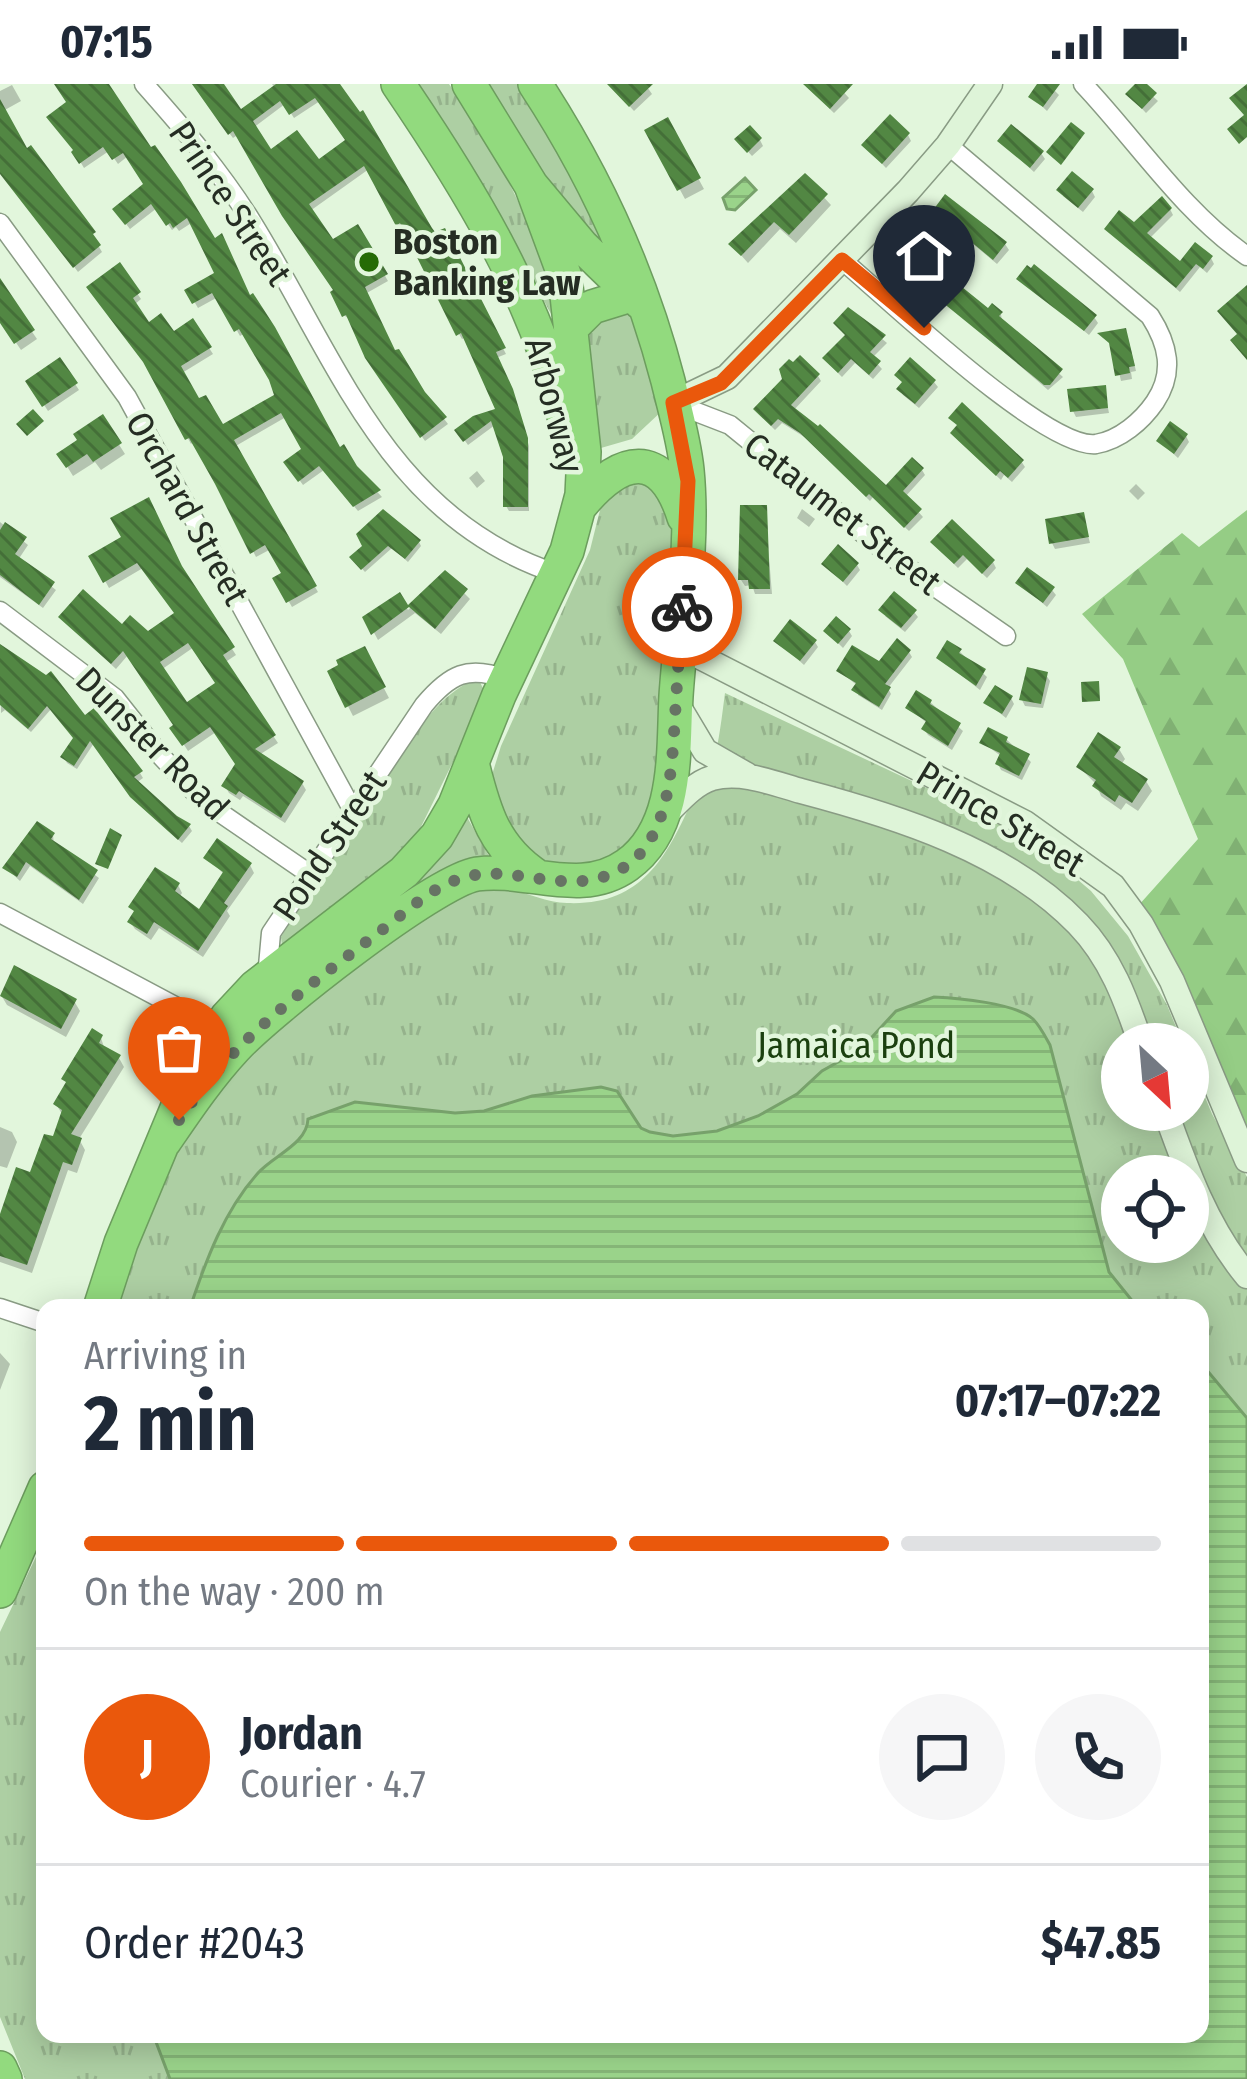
<!DOCTYPE html>
<html lang="en">
<head>
<meta charset="utf-8">
<style>
	body { margin:0; font-family:"Fira Sans Condensed",sans-serif; background:#f6f6f7; color:#1f2937; height:100vh; display:flex; flex-direction:column; font-size:45px; white-space:nowrap }
	* { box-sizing:border-box; margin:0 }
	p { font-size:39px; color:#747a83 }
	.icon { flex:none; width:66px; height:66px; fill:none; stroke:currentColor; stroke-width:2; stroke-linecap:round; stroke-linejoin:round }
	.map { position:relative; flex:1; overflow:hidden }
	.details { position:absolute; left:36px; top:1215px; width:1173px; height:744px; display:flex; flex-direction:column; background:#fff; border-radius:24px; box-shadow:0 6px 30px #0003 }
	.details>* { flex:none }
	.needle { width:78px; rotate:154deg }
	.buttons { position:absolute; left:1101px; top:939px; display:grid; gap:24px }
	.buttons a { display:grid; place-items:center; width:108px; height:108px; border-radius:50%; background:#fff; box-shadow:0 6px 30px #0003; font-size:60px }
	.pin { position:absolute; display:grid; place-items:center; width:102px; height:102px; color:#fff; margin:-123px -51px; border-radius:50% 50% 50% 0; rotate:-45deg; box-shadow:0 0 12px #0007 }
	.pin .icon { rotate:45deg }
	.courier { position:absolute; display:grid; place-items:center; width:120px; height:120px; margin:-60px; border:9px solid #ea580c; border-radius:50%; background:#fff; color:#222; box-shadow:0 3px 15px #0007 }
	.summary em { font-style:normal; font-weight:700 }
	.summary div { display:flex; flex-direction:column-reverse }
	.summary { display:flex; align-items:center; justify-content:space-between; height:204px; padding:0 48px }
	h1 { font-size:78px; font-weight:700; line-height:90px }
	.bar { display:grid; grid-template-columns:repeat(4,1fr); gap:18px 12px; align-content:center; height:144px; padding:0 48px }
	.bar i { height:15px; border-radius:9px; background:#e0e1e3 }
	.bar .on { background:#ea580c }
	.bar p { grid-column:span 4 }
	.line { display:flex; align-items:center; gap:30px; padding:0 48px; border-top:3px solid #e0e1e3 }
	.line div { flex:1 }
	.round { display:grid; place-items:center; flex:none; width:126px; height:126px; border-radius:63px; background:#f6f6f7 }
	.status { display:flex; justify-content:space-between; align-items:center; height:84px; padding:0 60px; background:#fff; direction:ltr }
	.status svg { height:33px; fill:currentColor }
	.map>svg:first-child { display:block }
</style>
</head>
<body>
<div class="status"><b>07:15</b><svg viewBox="0 0 49 12"><path d="M0 12V9h3v3zM5 12V6h3v6zM10 12V3h3v9zM15 12V0h3v12zM26 1h20v11H26zM47 4h2v5h-2z"/></svg></div>
<div class="map">
<svg width="1247" height="1995" viewBox="0 0 1247 1995">
	<defs>
		<pattern id="grass-tufts" width="24" height="20" patternUnits="userSpaceOnUse" patternTransform="scale(3)"><rect width="24" height="20" fill="#adcfa3"/><path d="M3 7l-1-3M5 7V3M7 7l1-3M15 17l-1-3M17 17v-4M19 17l1-3" fill="none" stroke="#95b28c"/></pattern>
		<pattern id="forest-firs" width="22" height="20" patternUnits="userSpaceOnUse" patternTransform="scale(3)"><rect width="22" height="20" fill="#95cd85"/><path d="M5 1l3.5 6h-7zM16 11l3.5 6h-7z" fill="#80b073"/></pattern>
		<pattern id="water-rules" width="6" height="5" patternUnits="userSpaceOnUse" patternTransform="scale(3)"><rect width="6" height="5" fill="#9ad38a"/><path d="M0 2.5h6" fill="none" stroke="#85b577"/></pattern>
		<pattern id="building-back-hatch" width="6" height="6" patternUnits="userSpaceOnUse" patternTransform="scale(3)"><rect width="6" height="6" fill="#528743"/><path d="M-1 5l2 2M0 0l6 6M5-1l2 2" fill="none" stroke="#446f38"/></pattern>
	</defs>
	<rect width="100%" height="100%" fill="#e2f6dc"/>
	<path fill="url(#grass-tufts)" fill-rule="evenodd" d="M414,0H449C499,72 542,150 555,237L460,65Z
		M486,0H521L561,65L613,173L570,133Z
		M624,224L635,233L663,326L632,355L594,366L586,251L591,241Z
		M639,394L673,424L654,712L640,754L605,777L564,783L537,776L509,753L491,694L501,662L590,466L602,418L616,399Z
		M469,598H480L486,611L410,765L282,862L281,853C315,796 351,742 389,688C412,655 433,617 469,598Z
		M725,609L1003,740L1064,784L1091,807L1128,852L1167,921L1183,960H1122V1026H1188V972L1212,1030L1247,1093V1995H25L0,1933V1548L45,1454V1950H1200V1224H116C140,1156 161,1083 199,1021C223,981 433,813 478,803C507,797 537,818 567,819C640,822 665,776 691,719C695,710 704,708 707,699C718,670 721,639 725,609ZM1122,1092H1188V1158H1122Z
		M467,733L490,774L265,908Z"/>
	<path fill="url(#forest-firs)" d="M1247,426V1048L1138,822L1198,755L1123,575L1082,530L1182,449L1199,463Z"/>
	<path fill="url(#water-rules)" stroke="#77a16b" stroke-width="3" d="M745,94L756,106L735,126L727,125L723,114Z
		M934,913C957,914 1015,919 1033,935C1040,942 1045,952 1050,961L1109,1188L1138,1224H190C206,1176 224,1127 258,1089C274,1071 307,1060 308,1035L355,1018L455,1029L484,1027L532,1012L601,1003L617,1007L641,1044L650,1048L673,1052L717,1047L758,1032L797,1010L822,987L861,965L896,927Z
		M1200,1278L1247,1334V1995H170L153,1950H1200Z"/>
	<path fill="#0003" fill-rule="evenodd" d="M55,0H106L249,214L339,367L382,413L358,427L324,386L303,401L287,379L305,366L286,333L234,363L318,508L292,523L276,495L285,490L271,465L256,473L218,398L194,357L191,360L149,283L119,183L141,215L134,221L149,242L173,251L192,238L213,270L182,289L198,318L222,344L279,312L245,249L240,252L218,213L198,224L188,207L218,190L193,138L179,147L176,143L172,146L157,124L130,145L119,131L147,101L128,72L118,80L109,67L84,84L75,69L69,19Z
		M192,0H224L222,2L240,29L275,4L272,0H336L433,152L443,148L506,270L496,274L515,313L529,362V427H509L506,422V373L495,341L468,361L458,347L499,327L466,253L462,255L459,250L405,143L401,146L369,85L310,127L332,159L357,144L388,197L365,210L394,270L448,340L425,357L372,280L351,236L345,232L334,209L337,208L239,50L233,54ZM320,17L349,57L318,80L270,70L253,44L285,20L294,34Z
		M609,0H645L652,10L634,27Z
		M811,0H836L849,14L834,29L812,8Z
		M1041,0H1048L1059,11L1047,27L1032,13Z
		M1139,0L1158,17L1146,29L1129,11Z
		M12,1L21,17L3,27L26,69L81,132L102,168L78,188L0,83V7Z
		M667,37L704,105L685,115L648,47Z
		M908,51L911,57L886,84L865,62Z
		M760,56L763,62L752,72L742,61Z
		M1001,58L1041,69L1045,75L1034,88Z
		M805,93L831,121L796,159L780,145L748,179L731,160Z
		M1092,107L1095,113L1083,128L1063,112Z
		M946,114L1005,160L1009,166L997,180L955,145L948,155L932,143L929,137Z
		M1170,125L1173,131L1149,155L1180,181L1211,174L1214,180L1207,189L1200,183L1180,208L1108,145L1134,142Z
		M886,170L917,172L920,178L909,192Z
		M1020,195L1094,233L1098,239L1089,251Z
		M0,201L37,255L21,266L0,235Z
		M930,205L1001,230L1002,238L1063,293L1048,306Z
		M849,227L887,259L872,274L882,285L873,295L855,279L842,293L829,280L847,252Z
		M1128,254L1136,287L1131,288L1132,295L1121,297L1113,262Z
		M60,277L79,306L48,327L29,298Z
		M818,292L821,297L793,327L886,405L922,386L925,391L905,413L923,433L909,447L873,413L870,417L806,354L782,339L775,346L760,331Z
		M897,292L934,298L938,303L919,324L903,311L900,305L904,300Z
		M1104,304L1109,329L1076,333L1073,327Z
		M102,334L125,370L101,386L95,378L73,392L60,371Z
		M955,340L1021,377L1025,383L1012,398L1004,391L1001,396L957,355L959,343Z
		M1186,352L1189,358L1178,374L1159,357Z
		M477,387L485,397L477,404L469,394Z
		M1136,400L1145,409L1138,416L1129,407Z
		M765,424L772,510H755L752,501L745,502L741,496Z
		M802,425L815,435L809,443L797,434Z
		M1083,432L1090,459L1055,465L1052,459Z
		M0,438L28,461L18,476L56,506L43,524L0,493Z
		M125,454L183,489L236,571L224,579L278,659L259,671L302,699L306,706L285,739L243,712L240,716L229,709L225,702L239,681L216,648L188,667L173,644L176,643L128,571L116,585L61,534L148,551L178,531L143,484L109,504L92,473ZM194,563L219,601L186,622L161,586Z
		M419,458L421,462L408,478L392,464L365,488L356,478L365,463Z
		M937,464L993,478L996,484L987,494L967,475L958,484Z
		M825,480L857,481L860,486L847,502Z
		M445,490L470,515L441,550L415,529L378,556L366,534L399,512L408,526Z
		M1019,499L1052,506L1056,511L1047,523Z
		M914,528L918,533L905,548L885,532Z
		M849,547L852,552L843,564L827,548Z
		M777,557L815,558L818,563L804,581Z
		M0,564L84,635L140,689L143,694L136,699L189,742L192,747L182,759L136,718L94,659L77,685L67,679L64,673L76,655L52,624L31,648L5,626L1,629Z
		M364,566L389,614L353,632L331,589Z
		M959,567L987,593L980,606L939,574Z
		M909,568L912,573L888,604L891,610L882,626L858,611V602L839,587L880,581Z
		M1046,591L1050,597L1043,624L1025,622L1022,616Z
		M1011,614L1014,620L1006,634L987,619Z
		M930,618L963,647L952,666L928,651L924,645L928,640L909,624Z
		M1006,655L1031,678L1022,696L1001,686L998,680L1001,672L983,659Z
		M1119,665L1125,675L1121,681L1146,697L1152,707L1138,727L1126,719L1121,726L1101,712L1096,700L1079,683Z
		M53,751L54,761L99,794L83,820L30,782L20,797L6,784Z
		M207,774L250,781L254,789L227,827L230,832L203,873L159,844L151,856L135,845L130,838L136,830L132,823L178,801L182,809L179,814L200,829L225,791Z
		M1,911L74,917L80,927L66,953L7,921Z
		M101,954L105,966L119,974L124,983L79,1055L85,1066L77,1089L68,1086L32,1189L0,1178V1139L55,1056L62,1030L56,1020Z
		M0,1043L12,1048L17,1058L7,1084L0,1082Z
		M0,1269L10,1280L0,1306Z"/>
	<path fill="url(#building-back-hatch)" fill-rule="evenodd" d="M54,0H109L151,63L155,61L181,98L215,154L222,149L250,211L253,209L275,243L340,363L344,360L357,382L381,406L353,423L319,382L298,398L283,378L301,365L281,329L234,356L317,502L286,519L272,494L281,489L265,461L250,470L215,400L189,354L185,356L143,278L86,203L120,178L141,208L133,214L149,238L161,229L174,247L193,234L212,263L181,282L199,314L206,311L223,340L274,311L269,296L239,245L234,248L212,209L192,220L184,206L214,189L187,134L173,144L170,139L166,142L151,120L125,141L112,125L143,100L123,69L112,76L103,63L79,80L71,68L73,66L46,33L66,18Z
		M192,0H224L241,25L276,0H340L360,28L363,26L432,144L435,148L445,144L506,264L496,268L513,305L528,354V423H503V373L491,337L463,358L454,346L473,332L495,325L461,249L456,252L400,139L396,142L364,82L309,120L333,155L358,140L388,190L365,203L395,266L399,265L425,308L447,333L420,354L365,274L346,231L342,233L330,208L333,206L282,132L233,47L228,51ZM315,14L345,56L319,75L297,46L271,65L253,37L280,17L289,31Z
		M607,0H653L629,23Z
		M803,0H853L830,25Z
		M1037,0H1060L1043,23L1028,13Z
		M1135,0H1147L1157,9L1142,25L1125,10Z
		M1247,0V53L1239,60L1227,45L1244,31L1229,14Z
		M0,15L27,64L31,61L96,148L93,150L101,161L73,184L0,90Z
		M890,30L910,49L882,80L861,61Z
		M668,33L701,94L677,107L644,46Z
		M1071,38L1085,49L1061,81L1046,68Z
		M1011,40L1044,67L1030,84L997,57Z
		M750,41L762,54L747,69L734,55Z
		M1072,87L1094,105L1078,124L1056,106Z
		M805,89L828,110L789,151L774,138L741,172L728,160Z
		M945,110L1007,158L993,176L951,141L944,151L925,137Z
		M1162,112L1172,124L1147,149L1180,177L1195,158L1213,172L1203,185L1196,180L1176,204L1104,145L1119,126L1134,138Z
		M897,152L919,170L905,188L883,169Z
		M1034,180L1097,231L1084,247L1016,195L1027,181L1031,184Z
		M941,186L988,224L992,219L1003,228L999,232L1063,285L1050,301H1044L926,205Z
		M0,194L35,246L14,260L0,239Z
		M1247,201V276L1230,256L1237,250L1217,227Z
		M848,223L886,251L870,268L881,277L869,291L851,275L838,289L822,274L845,251L833,239Z
		M1126,244L1135,282L1129,283L1130,289L1115,292L1109,259L1097,249Z
		M800,271L820,290L791,321L818,342L820,340L886,401L912,373L924,384L903,407L922,425L904,444L869,410L866,413L800,349L778,335L771,342L753,325L782,295L779,285L789,275L793,278Z
		M60,273L78,299L42,323L25,297Z
		M910,273L936,296L915,320L896,305L902,298L894,291Z
		M1106,301L1108,324L1070,328L1067,305Z
		M962,318L1024,376L1008,394L1000,387L996,392L950,349L957,341L948,334Z
		M33,325L44,337L27,352L16,340Z
		M103,330L122,359L93,378L87,370L66,384L56,370L77,356L73,350Z
		M1170,337L1188,350L1174,370L1156,357Z
		M149,413L182,482L235,563L223,571L276,651L255,665L304,697L281,734L239,707L236,711L221,702L235,680L210,643L182,662L169,644L173,641L123,567L111,580L58,533L83,505L122,540L130,531L148,547L174,529L137,479L103,499L88,472L121,453L110,434ZM188,559L215,599L187,618L160,578Z
		M740,421H767L770,505H749L748,496H738Z
		M383,425L421,456L405,475L388,462L361,486L349,473L362,462L356,450Z
		M1084,428L1089,453L1049,460L1045,435Z
		M952,435L995,476L982,490L963,471L954,480L930,458Z
		M5,438L27,453L15,470L55,498L39,521L0,491V446Z
		M838,460L859,479L843,498L821,480Z
		M1027,483L1055,503L1043,519L1015,499Z
		M445,486L468,505L435,545L409,523L371,551L362,533L400,508L408,521Z
		M894,507L917,526L901,544L878,526Z
		M836,532L851,545L838,560L823,547Z
		M790,535L817,556L800,577L773,557Z
		M897,554L911,566L885,600L891,603L879,623L851,606L856,599L836,587L852,561L879,577Z
		M947,556L962,565L959,569L986,585L976,602L936,574Z
		M0,560L46,591L51,587L85,631L94,624L143,687L134,693L177,732L191,740L178,756L130,713L90,657L74,682L60,673L73,654L47,622L28,645L0,621Z
		M365,562L386,603L345,624L327,587L338,581L336,576Z
		M1027,583L1048,588L1041,620L1019,616Z
		M1099,597L1100,617L1082,618L1081,598Z
		M995,601L1013,612L1002,630L983,619Z
		M916,606L932,616L930,620L961,639L948,662L921,645L926,637L905,624Z
		M988,643L1008,653L1006,658L1030,670L1019,692L995,680L1000,669L979,659Z
		M1098,648L1121,663L1114,673L1148,695L1132,719L1119,711L1115,718L1092,702L1096,696L1076,683Z
		M37,737L55,749L51,755L98,786L79,816L26,778L17,793L2,784Z
		M110,744L122,751L108,785L95,780Z
		M217,754L252,779L224,819L228,822L198,867L154,838L147,850L127,838L134,827L128,823L155,783L180,799L175,807L199,825L223,788L203,774Z
		M14,881L77,915L61,945L0,912Z
		M92,944L103,951L99,959L121,971L71,1050L82,1054L72,1081L63,1078L27,1181L0,1172V1130L16,1083L30,1088L44,1050L53,1052L62,1026L53,1020L66,998L61,995Z"/>
	<g fill="none" stroke-linecap="round" stroke-linejoin="round">
		<defs>
			<path id="street" d="M144,0C183,44 221,88 252,138C337,275 388,435 558,490
				M1083,0C1136,56 1183,128 1247,172
				M0,139L127,313L352,725
				M842,176C886,213 1046,366 1096,360C1120,356 1142,337 1155,318C1175,288 1168,260 1150,232L948,61
				M673,319L730,341L892,473L1006,552
				M0,527L115,614L161,672L203,717L308,789
				M0,829L218,945
				M267,893L271,849L424,621C450,590 468,581 506,595
				M0,1224L45,1239"/>
			<path id="secondary" d="M673,319L727,293L908,107L948,61L990,0
				M679,562L1025,739L1113,802L1141,840L1172,897L1247,1076
				M677,620L705,667L747,691
				M662,734C676,721 692,700 712,694C741,686 773,699 801,707C896,732 1008,767 1078,840C1111,874 1126,916 1141,960
				M1165,1026C1186,1085 1207,1144 1247,1192"/>
			<path id="highway" d="M398,0C466,100 535,211 563,329
				M469,0L531,101L582,162L641,219
				M571,244L592,223L634,210
				M580,422C620,372 662,363 684,433
				M472,679C484,728 494,764 538,793
				M164,1058C186,1026 208,993 235,964C268,928 434,797 477,790C528,783 581,814 627,781C679,744 673,668 676,612C681,540 694,457 687,386C684,356 675,326 668,297C640,189 596,93 535,0
				M100,1224L121,1159L196,979L227,933L255,903L404,788L437,752L455,721L499,611L567,467L582,411L584,368L565,193L531,101
				M0,1507L45,1404
				M0,1984L5,1995"/>
		</defs>
		<use href="#street" stroke="#899b84" stroke-width="21"/>
		<use href="#secondary" stroke="#899b84" stroke-width="27"/>
		<use href="#highway" stroke="#6c9d5e" stroke-width="36"/>
		<use href="#street" stroke="#fff" stroke-width="18"/>
		<use href="#secondary" stroke="#def4d8" stroke-width="24"/>
		<use href="#highway" stroke="#92da7e" stroke-width="33"/>
	</g>
	<g fill="none" stroke-linecap="round" stroke-linejoin="round">
		<path stroke="#677364" stroke-width="12" stroke-dasharray="0 21.6" d="M179,1036C234,955 301,908 378,849C404,830 431,803 462,794C505,781 547,803 590,796C669,783 671,696 675,633C677,596 680,560 682,523"/>
		<path stroke="#ea580c" stroke-width="15" d="M682,523L688,397L673,319L721,299L842,176L924,244"/>
	</g>
	<circle fill="#256b05" stroke="#e2f6dc" stroke-width="4.5" cx="369" cy="178" r="12"/>
	<g text-anchor="middle" stroke-width="9" stroke-linejoin="round" paint-order="stroke">
		<g font-size="36" fill="#252d23" stroke="#e2f6dc">
			<text transform="translate(231 119) rotate(56)" y="13">Prince Street</text>
			<text transform="translate(555 321) rotate(75)" y="13">Arborway</text>
			<text transform="translate(188 424) rotate(61)" y="13">Orchard Street</text>
			<text transform="translate(843 429) rotate(38)" y="13">Cataumet Street</text>
			<text transform="translate(153 659) rotate(45)" y="13">Dunster Road</text>
			<text transform="translate(1001 734) rotate(31)" y="13">Prince Street</text>
			<text transform="translate(329 761) rotate(-56)" y="13">Pond Street</text>
		</g>
		<g font-size="36" font-weight="bold" fill="#252d23" stroke="#e2f6dc" text-anchor="start">
			<text x="393" y="170">Boston<tspan x="393" dy="41">Banking Law</tspan></text>
		</g>
		<g font-size="36" fill="#1b400f" stroke="#e2f6dc">
			<text x="856" y="974">Jamaica Pond</text>
		</g>
	</g>
</svg>
<div class="buttons">
<a><svg class="needle" viewBox="-14 -14 28 28"><path d="M0-13l5 13h-10z" fill="#e53935"/><path d="M0 13l5-13h-10z" fill="#747a83"/></svg></a>
<a><svg class="icon" aria-label="locate" viewBox="0 0 24 24"><circle cx="12" cy="12" r="6"/><path d="M12 2v4M12 18v4M2 12h4M18 12h4"/></svg></a>
</div>
<div class="pin" style="left:179px;top:1036px;background:#ea580c"><svg class="icon" aria-label="bag" viewBox="0 0 24 24"><path d="M5 8h14l-1 12H6zM9 8a3 3 0 0 1 6 0"/></svg></div>
<div class="pin" style="left:924px;top:244px;background:#1f2937"><svg class="icon" aria-label="home" viewBox="0 0 24 24"><path d="M3 11l9-7 9 7M6 9v11h12V9"/></svg></div>
<div class="courier" style="left:682px;top:523px"><svg class="icon" aria-label="bike" viewBox="0 0 24 24"><circle cx="6" cy="16" r="4"/><circle cx="18" cy="16" r="4"/><path d="M6 16l4-8h5l3 8M10 8l3 8H6M13 5h3"/></svg></div>
<section class="details">
<div class="summary"><div><h1>2 min</h1><p>Arriving in</p></div><em>07:17–07:22</em></div>
<div class="bar"><i class="on"></i><i class="on"></i><i class="on"></i><i></i><p>On the way · 200 m</p></div>
<div class="line" style="height:216px"><b class="round" style="background:#ea580c;color:#fff">J</b><div><b>Jordan</b><p>Courier · 4.7</p></div><a class="round"><svg class="icon" aria-label="chat" viewBox="0 0 24 24"><path d="M4 5h16v11H9l-5 4z"/></svg></a><a class="round"><svg class="icon" aria-label="phone" viewBox="0 0 24 24"><path d="M5 4h4l2 5-3 2q2 4 5 5l2-3 5 2v4C11 20 4 13 5 4z"/></svg></a></div>
<div class="line" style="height:156px"><div>Order #2043</div><b>$47.85</b></div>
</section>
</div>
</body>
</html>
